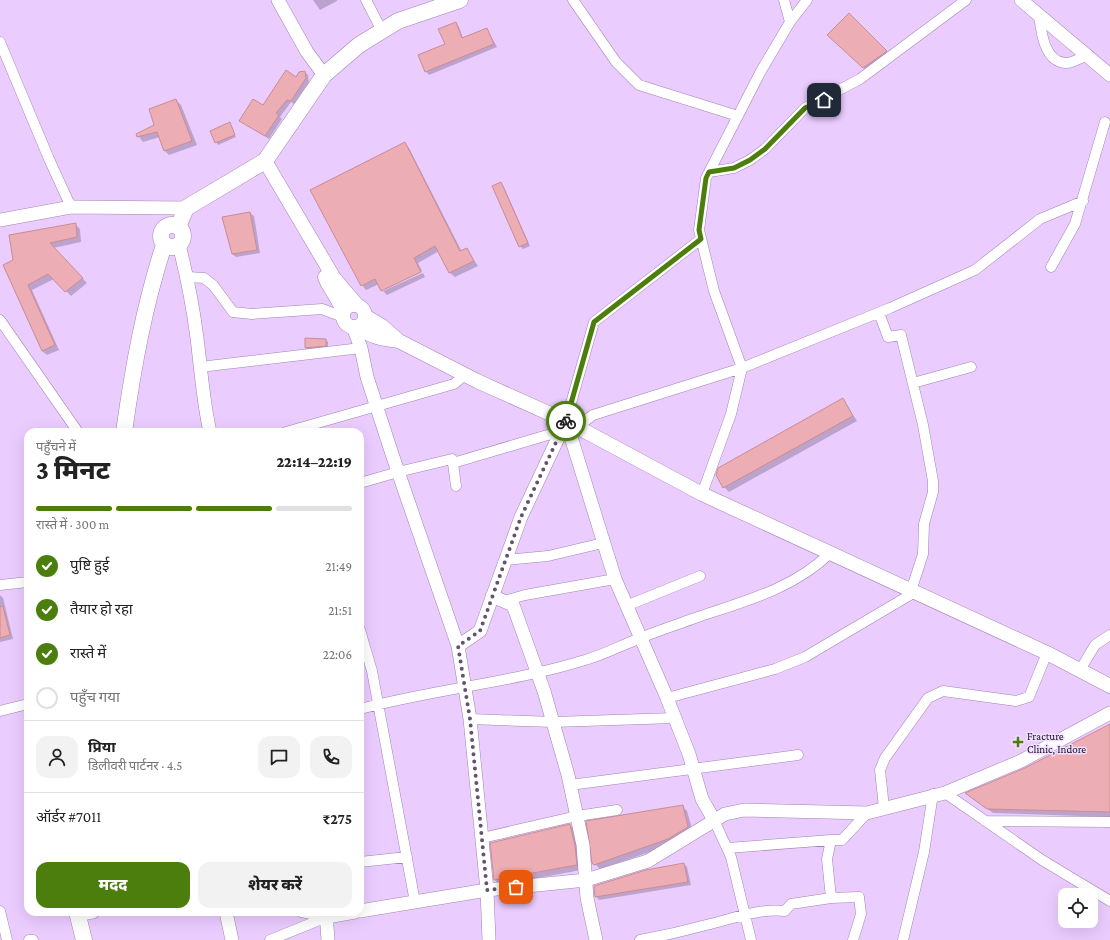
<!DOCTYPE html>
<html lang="hi">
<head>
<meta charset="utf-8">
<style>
	body { margin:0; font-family:"Crimson Pro","Noto Sans Devanagari",serif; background:#f2f2f2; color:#222; height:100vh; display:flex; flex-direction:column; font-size:15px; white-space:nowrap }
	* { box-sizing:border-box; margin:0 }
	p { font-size:13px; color:#767676 }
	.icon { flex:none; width:22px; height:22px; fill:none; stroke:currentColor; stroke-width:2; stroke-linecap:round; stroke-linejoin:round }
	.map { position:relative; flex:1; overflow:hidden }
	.sheet { position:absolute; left:24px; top:428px; width:340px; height:488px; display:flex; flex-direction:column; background:#fff; border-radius:12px; box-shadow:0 4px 16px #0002 }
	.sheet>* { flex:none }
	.controls { position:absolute; left:1058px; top:888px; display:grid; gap:8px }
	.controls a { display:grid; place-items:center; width:40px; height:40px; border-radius:8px; background:#fff; box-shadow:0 4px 16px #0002; font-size:20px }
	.pin { position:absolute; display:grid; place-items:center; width:34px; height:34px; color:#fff; margin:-17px; border-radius:8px; box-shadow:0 2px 6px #0006 }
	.courier { position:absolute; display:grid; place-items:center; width:40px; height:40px; margin:-20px; border:3px solid #4c7e0d; border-radius:50%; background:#fff; color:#222; box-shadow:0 1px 5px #0007 }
	.head em { font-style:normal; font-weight:800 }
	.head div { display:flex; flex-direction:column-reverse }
	.head { display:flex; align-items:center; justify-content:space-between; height:68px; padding:0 12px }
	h1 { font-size:26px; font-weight:800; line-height:30px }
	.bar { display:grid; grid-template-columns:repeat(4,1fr); gap:6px 4px; align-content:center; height:48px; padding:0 12px }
	.bar i { height:5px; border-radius:3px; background:#e0e0e0 }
	.bar .active { background:#4c7e0d }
	.bar p { grid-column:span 4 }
	.line { display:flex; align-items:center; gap:10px; padding:0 12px; border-top:1px solid #e0e0e0 }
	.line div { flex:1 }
	.round { display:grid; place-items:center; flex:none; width:42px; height:42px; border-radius:12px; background:#f2f2f2 }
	ol { padding:0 12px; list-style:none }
	li { display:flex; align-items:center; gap:12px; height:44px }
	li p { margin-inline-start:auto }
	li .icon { padding:4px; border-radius:50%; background:#4c7e0d; color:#fff; stroke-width:4 }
	li:last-child { color:#767676 }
	li i { width:22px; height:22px; border:2px solid #e0e0e0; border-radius:50% }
	.cta { display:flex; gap:8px; margin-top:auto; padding:8px 12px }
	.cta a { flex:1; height:46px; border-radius:12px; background:#4c7e0d; color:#fff; font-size:16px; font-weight:800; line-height:46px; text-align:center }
	.cta a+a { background:#f2f2f2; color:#222 }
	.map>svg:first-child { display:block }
</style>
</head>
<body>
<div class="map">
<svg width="1110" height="940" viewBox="0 0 1110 940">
	<rect width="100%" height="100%" fill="#ebccff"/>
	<path fill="#0003" d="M313,0H337V1L320,10Z
		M849,14L891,56L869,73L829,35Z
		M456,23L459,27L463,38L487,29L497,47L429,75L426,71L447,45Z
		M305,72L308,75L309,82L294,104L291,102L280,117L282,119L269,139L240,121L263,107Z
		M176,100L181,105L197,145L169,155L164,150L160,137L143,142L137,134L155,126Z
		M229,123L236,137L218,145L211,132Z
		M404,143L409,148L462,252L467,250L478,266L455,277L450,273L439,251L418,263L422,271L382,290L379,284L366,290L362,285Z
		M500,183L504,187L530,246L523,249L520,246Z
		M250,213L254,216L260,253L236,257L232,254Z
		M75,224L80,229L81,242L53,248L87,283L71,296L54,279L32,290L59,350L47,355L42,351L4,266Z
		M423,273L425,277L387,295L383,291Z
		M306,339L326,340L328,342V347L308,350L306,348Z
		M843,399L857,421L729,492L724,487L717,475Z
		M0,595L3,598L13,639L0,642Z
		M1110,725V817L993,813L967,794L1025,769Z
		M682,806L687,811L693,832L673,844L600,869L595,864Z
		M570,825L575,830L581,870L500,885L495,880Z
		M684,864L687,867L691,885L599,900L596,896Z"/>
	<path fill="#edadb4" stroke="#ca8c93" d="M849,13L887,51L863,68L827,35Z
		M456,22L462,38L487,28L494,44L425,72L418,55L445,44L438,29Z
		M286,70L296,77L299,72L305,71L306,78L291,101L287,100L276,113L279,115L265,136L239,121L253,99L263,105Z
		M176,99L192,141L164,151L157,132L137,137L136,134L154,125L149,109Z
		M230,122L235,135L215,143L210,131Z
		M405,142L460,251L467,248L474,261L449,273L435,246L414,258L421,272L381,291L375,279L361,286L310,190Z
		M501,182L528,243L519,247L492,186Z
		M250,212L257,250L232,254L222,217Z
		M76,223L77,237L50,243L83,278L65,292L48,274L28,285L55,345L42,351L3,265L13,260L9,235Z
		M305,338L326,339V346L305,348Z
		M843,398L853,416L723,488L716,475L718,468Z
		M3,606L10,635L0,638V607Z
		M1110,724V812L987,809L965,793L1025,768Z
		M683,805L688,827L668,839L594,865L592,863L586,821Z
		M570,824L575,846L577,865L494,880L490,843Z
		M684,863L688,882L595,897L594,886L646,870Z"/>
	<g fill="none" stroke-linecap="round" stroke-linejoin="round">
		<defs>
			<path id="minor" d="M366,0L382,31
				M573,0L616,62L639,85L738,116
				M784,0L790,22
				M1039,15C1041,31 1044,61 1065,63C1071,64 1082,57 1088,55
				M0,42L49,159L71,207
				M709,172L734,168L750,160L765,149L805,108L860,79L966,0
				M1051,267L1075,224L1105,122
				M188,277L204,278L213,285L233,312L252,314L322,309L343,317
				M879,313L888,337L901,335L923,425L933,481V492L924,524L923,554L911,591
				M0,320L78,432
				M200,367L361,348
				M913,383L971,367
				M566,421L594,322L701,239
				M577,427L593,415L742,368L890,308L975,270L1040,219L1083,201
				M286,432L454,384L465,375
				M360,483L398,472L452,459
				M456,486L453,463L561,431
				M702,494L731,414L742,368L714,291L699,230L706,178L761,71L790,22L807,0
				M505,560L548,556L603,543
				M0,585L28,582
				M504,601L525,595L615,579
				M626,606L700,576
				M360,630L372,671L415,902
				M1080,670L1095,645L1110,635
				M667,698L775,669L805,657L915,592
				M360,709C434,689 511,683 585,660C603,655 620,646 638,639C657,631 676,625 695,618C742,602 794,589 830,553
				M0,711L28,704
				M470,719L553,722L675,718
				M570,785L798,755
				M945,793L1042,860L1110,901
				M884,808L880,770L885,758L928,698L943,691L1016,701L1029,697L1047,653
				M714,820L731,857L751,940
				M985,821L1110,822
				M482,838L577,816L617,810
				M831,840L827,859L831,898L859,897L861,914L853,940
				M728,848L831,840H842L867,813
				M360,862L407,857
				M0,911L7,940
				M29,940H33
				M270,940L327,917L301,912
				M640,940C662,936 684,931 706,925C732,919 759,908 785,911L791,904L831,898
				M903,940L924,852L933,794"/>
			<path id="tertiary" d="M278,0L307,52L324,75
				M1021,0L1110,75
				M0,220L71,207L186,208
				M179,245C187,276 193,307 197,338C201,370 203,401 210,432
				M353,327L361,348L367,377L392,454L458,646
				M566,421L615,579L667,698L689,754L702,799L714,820
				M492,596L513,605L544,691L568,775L583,845L587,898L596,940
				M360,911L487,890L586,880L648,861L725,814L744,810L867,813L945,793L1021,761L1110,713
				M226,912L232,940
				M326,912L328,940
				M78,915L93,912
				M327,917L355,912
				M489,940L487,890L470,719L458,646L480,631L521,517L566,421"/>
			<path id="secondary" d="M265,161L334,278L357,305
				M325,277L327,282L344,311
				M343 316a11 11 0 1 1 22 0a11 11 0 1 1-22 0Z
				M365,316L382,326L399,341L477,381L566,421L702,494L1047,653L1110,686
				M357,327C371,337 382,339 399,341"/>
			<path id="primary" d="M161 236a11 11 0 1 1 22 0a11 11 0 1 1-22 0Z
				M178,227L186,208L265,161L324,75L359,45L398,21L460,0
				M124,432C133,368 144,306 164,245
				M77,912L84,940"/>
		</defs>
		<use href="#minor" stroke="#a084b2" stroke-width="11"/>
		<use href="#tertiary" stroke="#a084b2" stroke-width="14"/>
		<use href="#secondary" stroke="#a084b2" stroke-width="15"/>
		<use href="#primary" stroke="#a084b2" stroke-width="17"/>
		<use href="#minor" stroke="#fff" stroke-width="10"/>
		<use href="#tertiary" stroke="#fff" stroke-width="13"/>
		<use href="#secondary" stroke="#fff" stroke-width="14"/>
		<use href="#primary" stroke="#fff" stroke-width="16"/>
	</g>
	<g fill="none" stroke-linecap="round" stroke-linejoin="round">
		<path stroke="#64526f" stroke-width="4" stroke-dasharray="0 7.2" d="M516,887L487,890L470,719L458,646L480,631L521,517L566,421"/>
		<path stroke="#4c7e0d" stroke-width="5" d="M566,421L594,322L701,239L699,230L706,178L709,172L734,168L750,160L765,149L805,108L824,100"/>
	</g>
	<path fill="#4c7e0d" stroke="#f1dffe" stroke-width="1.5" d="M1016 736h4v4h4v4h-4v4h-4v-4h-4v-4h4z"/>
	<g text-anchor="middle" stroke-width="3" stroke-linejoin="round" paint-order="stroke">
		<g font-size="11" fill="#1b1022" stroke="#f1dffe" text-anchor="start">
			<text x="1027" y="740">Fracture<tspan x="1027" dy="13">Clinic, Indore</tspan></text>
		</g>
	</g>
</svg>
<div class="controls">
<a><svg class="icon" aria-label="locate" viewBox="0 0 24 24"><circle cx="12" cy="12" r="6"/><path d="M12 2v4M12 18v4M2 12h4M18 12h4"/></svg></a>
</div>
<div class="pin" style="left:516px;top:887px;background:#ea580c"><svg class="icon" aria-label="bag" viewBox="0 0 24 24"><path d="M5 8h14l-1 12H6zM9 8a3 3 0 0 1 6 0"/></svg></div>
<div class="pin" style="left:824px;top:100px;background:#1f2937"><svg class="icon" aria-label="home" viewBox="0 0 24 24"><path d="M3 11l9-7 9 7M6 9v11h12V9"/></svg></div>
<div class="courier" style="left:566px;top:421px"><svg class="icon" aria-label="bike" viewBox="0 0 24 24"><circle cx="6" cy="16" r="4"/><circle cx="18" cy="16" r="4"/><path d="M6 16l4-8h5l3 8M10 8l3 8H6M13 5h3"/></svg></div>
<section class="sheet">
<div class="head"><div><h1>3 मिनट</h1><p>पहुँचने में</p></div><em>22:14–22:19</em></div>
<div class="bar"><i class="active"></i><i class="active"></i><i class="active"></i><i></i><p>रास्ते में · 300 m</p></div>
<ol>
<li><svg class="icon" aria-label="check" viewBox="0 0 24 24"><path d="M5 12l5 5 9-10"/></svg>पुष्टि हुई<p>21:49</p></li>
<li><svg class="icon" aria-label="check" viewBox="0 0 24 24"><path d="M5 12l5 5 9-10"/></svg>तैयार हो रहा<p>21:51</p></li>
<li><svg class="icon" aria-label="check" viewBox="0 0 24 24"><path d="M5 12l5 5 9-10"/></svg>रास्ते में<p>22:06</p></li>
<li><i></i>पहुँच गया</li>
</ol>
<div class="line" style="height:72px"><a class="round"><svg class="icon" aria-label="person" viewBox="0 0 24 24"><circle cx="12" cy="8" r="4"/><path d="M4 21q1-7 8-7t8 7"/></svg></a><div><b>प्रिया</b><p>डिलीवरी पार्टनर · 4.5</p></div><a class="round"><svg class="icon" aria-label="chat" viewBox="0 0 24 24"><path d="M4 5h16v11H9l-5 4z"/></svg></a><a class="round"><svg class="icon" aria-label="phone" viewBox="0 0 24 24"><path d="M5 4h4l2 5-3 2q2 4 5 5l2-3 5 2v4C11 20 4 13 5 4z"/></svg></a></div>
<div class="line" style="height:52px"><div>ऑर्डर #7011</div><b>₹275</b></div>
<div class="cta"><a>मदद</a><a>शेयर करें</a></div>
</section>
</div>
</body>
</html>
